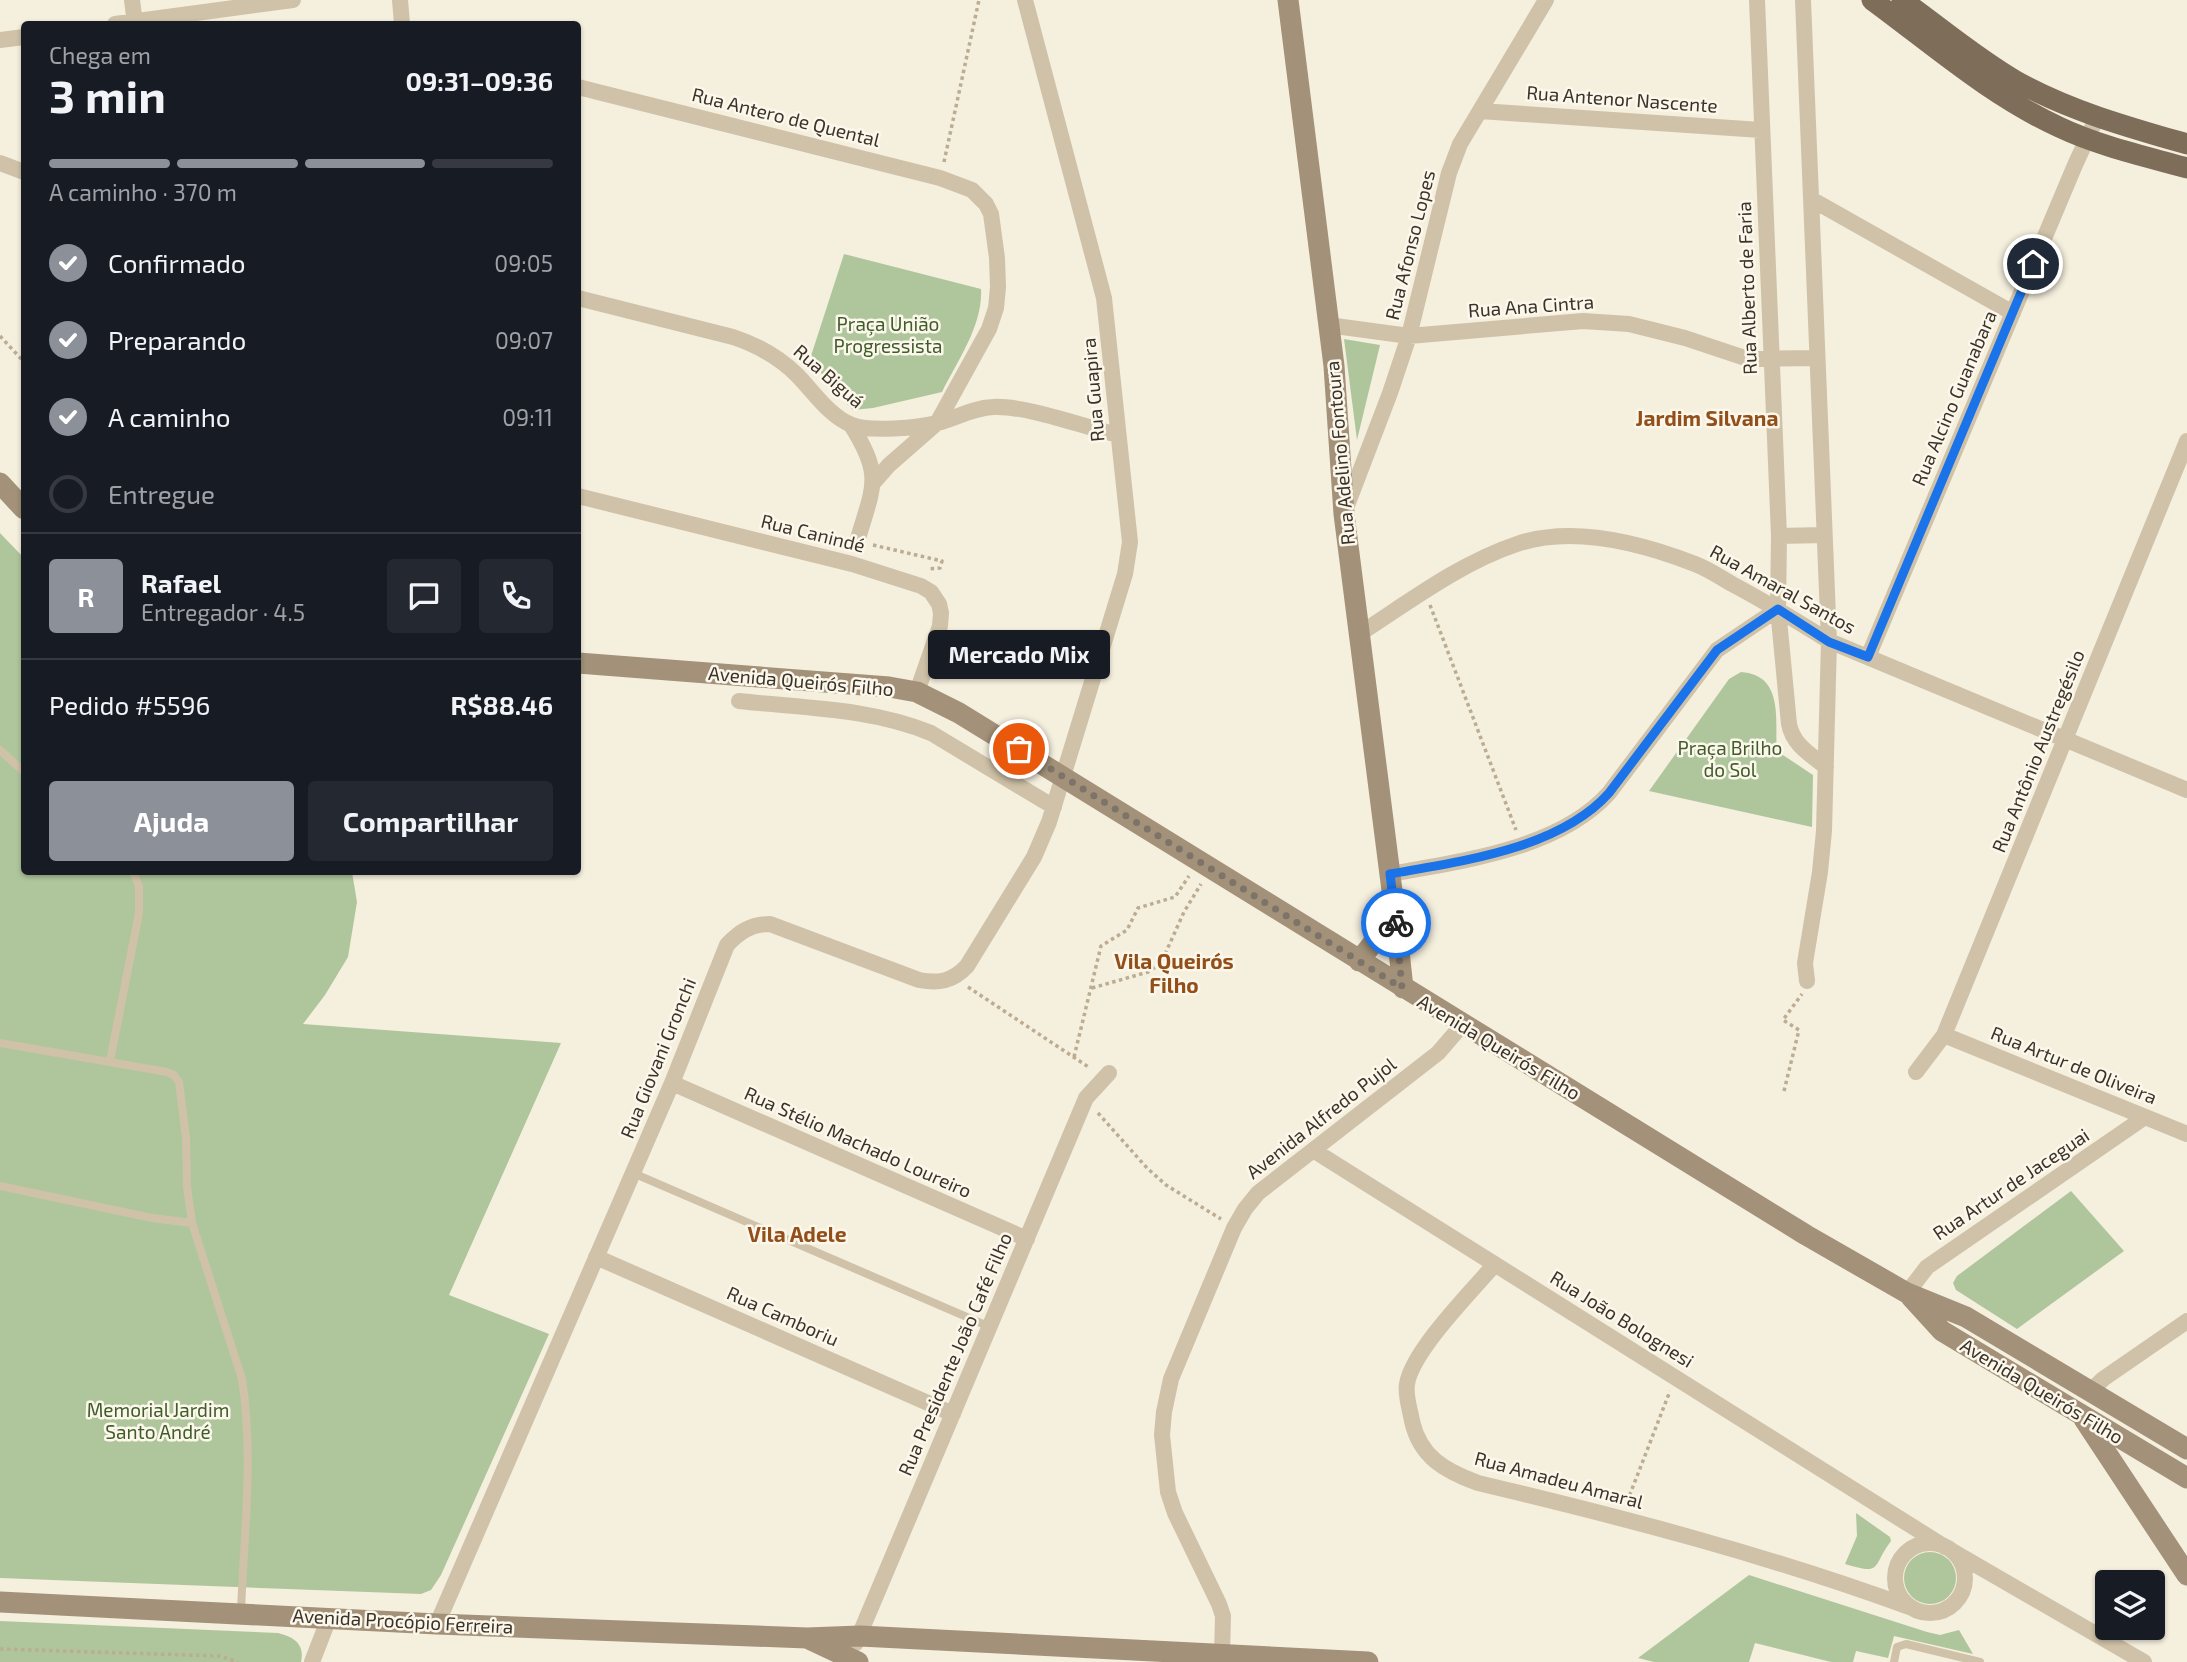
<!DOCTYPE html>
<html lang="pt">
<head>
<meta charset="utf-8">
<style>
	body { margin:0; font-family:"Exo 2",sans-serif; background:#242831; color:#f1f3f6; height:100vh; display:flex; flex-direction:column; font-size:26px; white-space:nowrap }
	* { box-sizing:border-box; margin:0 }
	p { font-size:23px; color:#9ea1a6 }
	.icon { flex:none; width:38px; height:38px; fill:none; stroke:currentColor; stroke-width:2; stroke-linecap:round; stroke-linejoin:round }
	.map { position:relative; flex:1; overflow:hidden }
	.panel { position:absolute; left:21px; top:21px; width:560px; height:854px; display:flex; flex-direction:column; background:#171b24; border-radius:7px; box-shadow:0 2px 5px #0004 }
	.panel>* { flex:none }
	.fabs { position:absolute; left:2095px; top:1570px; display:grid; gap:14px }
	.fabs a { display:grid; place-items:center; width:70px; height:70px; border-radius:7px; background:#171b24; box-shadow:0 2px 5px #0004; font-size:35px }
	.pin { position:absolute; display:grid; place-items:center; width:60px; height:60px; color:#fff; margin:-30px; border:4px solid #fff; border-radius:50%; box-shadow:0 2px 7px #0007 }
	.courier { position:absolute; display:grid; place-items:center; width:70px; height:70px; margin:-35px; border:5px solid #1a73e8; border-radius:50%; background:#fff; color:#222; box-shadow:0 2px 9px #0007 }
	.bubble { position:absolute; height:49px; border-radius:7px; background:#171b24; box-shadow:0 2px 5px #0004; font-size:23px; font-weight:700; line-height:49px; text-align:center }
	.headline em { font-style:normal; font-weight:700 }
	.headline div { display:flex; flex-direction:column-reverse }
	.headline { display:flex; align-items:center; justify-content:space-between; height:119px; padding:0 28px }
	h1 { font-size:46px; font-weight:700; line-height:52px }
	.bar { display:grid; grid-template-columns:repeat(4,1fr); gap:10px 7px; align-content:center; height:84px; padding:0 28px }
	.bar i { height:9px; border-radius:5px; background:#363941 }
	.bar .current { background:#8c9099 }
	.bar p { grid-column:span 4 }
	.line { display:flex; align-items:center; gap:18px; padding:0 28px; border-top:2px solid #363941 }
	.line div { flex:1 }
	.round { display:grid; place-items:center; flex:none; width:74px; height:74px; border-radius:7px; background:#242831 }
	ol { padding:0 28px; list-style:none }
	li { display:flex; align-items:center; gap:21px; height:77px }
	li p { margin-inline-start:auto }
	li .icon { padding:7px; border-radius:50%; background:#8c9099; color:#fff; stroke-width:4 }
	li:last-child { color:#9ea1a6 }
	li i { width:38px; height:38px; border:4px solid #363941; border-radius:50% }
	.primary-button { display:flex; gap:14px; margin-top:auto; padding:14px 28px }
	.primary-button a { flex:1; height:80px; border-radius:7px; background:#8c9099; color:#fff; font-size:28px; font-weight:700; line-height:80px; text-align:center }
	.primary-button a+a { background:#242831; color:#f1f3f6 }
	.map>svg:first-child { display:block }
</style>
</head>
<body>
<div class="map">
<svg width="2187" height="1662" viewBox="0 0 2187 1662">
	<rect width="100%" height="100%" fill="#f5efde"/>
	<path fill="#afc69c" d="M844,254L981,289C983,325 958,360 942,392L873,408L853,410L840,397L810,359Z
		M1344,339L1380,345L1357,440Z
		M0,533L24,558V872H352L357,902L348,957L325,995L303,1024L561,1043L449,1295L549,1334L441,1575L431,1590L421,1594L0,1578Z
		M1741,672C1784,675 1775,719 1777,751L1813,775L1812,827L1649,791L1729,679Z
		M2071,1191L2124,1251L2017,1329L1956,1290L1953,1283L1957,1276Z
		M1856,1513L1890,1537L1891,1541C1871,1568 1883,1575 1845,1564L1857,1536Z
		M1904 1578a26 26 0 1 1 52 0a26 26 0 1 1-52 0Z
		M1749,1575L1927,1632L1940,1635L1959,1630L1973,1654L1894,1636L1888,1658L1856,1651L1853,1662H1831L1755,1643L1749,1662H1654L1638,1658Z
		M0,1621L278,1633C294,1637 305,1644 301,1662H0Z"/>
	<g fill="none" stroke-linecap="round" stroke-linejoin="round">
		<path stroke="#bbac92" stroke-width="3.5" stroke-dasharray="3.5 3.5" stroke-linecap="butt" d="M944,162L979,0
			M0,336L24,362
			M873,545L942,561L940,568L928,569
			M1430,605L1516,830
			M968,987L1090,1068
			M1092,988L1148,972L1161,963L1184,912L1201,884
			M1074,1057L1101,946L1127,930L1138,908L1175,897L1189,876
			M1784,1091L1799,1030L1783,1020L1802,994
			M1098,1113L1147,1168L1166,1185L1221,1219
			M1627,1502L1670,1391
			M0,1649L219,1656L238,1662"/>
		<path stroke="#cfc2a8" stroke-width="8" d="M0,750L24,772
			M0,1043L167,1072L174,1075L179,1082L186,1137L187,1186L192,1223L242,1379C254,1456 244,1533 241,1611
			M110,1061L139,913V886L133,872
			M633,1173L990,1327
			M0,1186L152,1218L192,1223
			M1894,1662L1897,1647L1906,1644L1980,1662"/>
		<path stroke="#cfc2a8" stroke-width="16" d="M132,0L135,24
			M400,0L402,24
			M1757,0L1779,536L1778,609L1789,724C1793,745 1810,754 1826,767
			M1803,0L1829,641L1824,831L1820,872L1805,963L1807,981
			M115,24L293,0
			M0,40L24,37
			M578,87L940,178L972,190L986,204L991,214L997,258L998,287L996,308L989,329L937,423L889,465L874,482
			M1480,111L1761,130
			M0,163L24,172
			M1811,199L2013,313
			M578,298L733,337C757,345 778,356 797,375C813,391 830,417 852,425C870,432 918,428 937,423C957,418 972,408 993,407C1025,405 1085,427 1118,435
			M1328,325L1409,336L1583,321L1629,324L1685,338L1748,359L1817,358
			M851,425C884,477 873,486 857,542
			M578,496L852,564L921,586L931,592L939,604L941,613L940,626L917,692
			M1346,508L1390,393L1409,336L1449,173L1460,144L1546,0
			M1779,536L1824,535
			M1359,634C1409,602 1460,563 1517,544C1573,525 1641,543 1695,564C1708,569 1720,577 1732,584C1766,602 1797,621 1829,641L2187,790
			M1868,657L2075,165L2097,117
			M739,701C803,708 871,708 931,733L1054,807
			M1390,874C1462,861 1559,849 1609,793L1717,650L1778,609
			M1944,1035L2187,1134
			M1916,1072L1944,1035L2187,441
			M672,1083L1027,1239
			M1313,1150L1945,1547
			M596,1257L953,1414
			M1495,1264C1472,1291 1412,1351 1407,1384C1405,1396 1410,1409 1412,1421C1420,1457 1445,1471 1478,1483C1625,1518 1771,1556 1912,1608
			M1907,1293L1927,1267L2145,1117
			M2091,1391L2103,1379L2187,1321
			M1895 1578a35 35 0 1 1 70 0a35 35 0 1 1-70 0Z
			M1952,1551L2144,1662
			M437,1624L672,1083L727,945C739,932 751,924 770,924L919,980C939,984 953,981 967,966L1034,857L1049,822L1125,574L1130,542L1104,298L1025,0
			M856,1643L1086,1098L1109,1073
			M1222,1655L1223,1616L1219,1604L1175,1513L1168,1492L1162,1435L1164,1412L1171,1379L1234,1228L1245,1209L1258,1193L1438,1053L1463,1024
			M312,1662L329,1618"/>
		<path stroke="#a39179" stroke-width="21" d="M1288,0L1334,366L1344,514L1394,906L1403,988
			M0,483L24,509
			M578,663L889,687L917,692L959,713L1806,1235L1907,1293L1966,1317L2187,1449
			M1359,961L1377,938L1394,906
			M1911,1297L1942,1331L2187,1478
			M2084,1419L2187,1575
			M0,1602L437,1624L807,1638L860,1636L1368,1662
			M809,1639L858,1662"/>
		<path stroke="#7e6d59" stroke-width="21" d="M1872,0C1932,44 1991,96 2059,127C2099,146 2144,156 2187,168
			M1902,0C1940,27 1976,58 2016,81C2070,111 2128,127 2187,144"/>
	</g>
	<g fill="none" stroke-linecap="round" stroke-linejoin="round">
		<path stroke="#7c7468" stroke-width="7" stroke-dasharray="0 12.6" d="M1019,749L1402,988L1396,923"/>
		<path stroke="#1a73e8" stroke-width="9" d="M1396,923L1390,874C1462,861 1559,849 1609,793L1717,650L1778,609L1829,642L1868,657L2033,264"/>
	</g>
	<g text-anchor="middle" stroke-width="5" stroke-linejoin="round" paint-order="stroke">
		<g font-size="19" fill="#3b3229" stroke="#fcf7eb">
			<text transform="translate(1622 99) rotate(4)" y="7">Rua Antenor Nascente</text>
			<text transform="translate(786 117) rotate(14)" y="7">Rua Antero de Quental</text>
			<text transform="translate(1410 245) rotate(-76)" y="7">Rua Afonso Lopes</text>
			<text transform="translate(1747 288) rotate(-92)" y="7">Rua Alberto de Faria</text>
			<text transform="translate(1531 306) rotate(-4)" y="7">Rua Ana Cintra</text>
			<text transform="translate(829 376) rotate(41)" y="7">Rua Biguá</text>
			<text transform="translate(1093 390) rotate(-95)" y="7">Rua Guapira</text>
			<text transform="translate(1954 398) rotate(-67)" y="7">Rua Alcino Guanabara</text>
			<text transform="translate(1340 453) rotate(-95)" y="7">Rua Adelino Fontoura</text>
			<text transform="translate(813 533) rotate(14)" y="7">Rua Canindé</text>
			<text transform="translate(1783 589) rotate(29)" y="7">Rua Amaral Santos</text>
			<text transform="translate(801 681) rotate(5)" y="7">Avenida Queirós Filho</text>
			<text transform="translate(2038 751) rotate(-68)" y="7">Rua Antônio Austregésilo</text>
			<text transform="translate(1499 1047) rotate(31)" y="7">Avenida Queirós Filho</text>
			<text transform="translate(658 1058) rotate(-68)" y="7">Rua Giovani Gronchi</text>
			<text transform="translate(2074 1065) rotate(22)" y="7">Rua Artur de Oliveira</text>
			<text transform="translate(1321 1118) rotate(-38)" y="7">Avenida Alfredo Pujol</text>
			<text transform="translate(858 1142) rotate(24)" y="7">Rua Stélio Machado Loureiro</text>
			<text transform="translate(2011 1184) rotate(-34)" y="7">Rua Artur de Jaceguai</text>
			<text transform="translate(783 1316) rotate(24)" y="7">Rua Camboriu</text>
			<text transform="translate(1622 1319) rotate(32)" y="7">Rua João Bolognesi</text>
			<text transform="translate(955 1354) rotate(-67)" y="7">Rua Presidente João Café Filho</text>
			<text transform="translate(2042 1391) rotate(31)" y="7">Avenida Queirós Filho</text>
			<text transform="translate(1559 1480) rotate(15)" y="7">Rua Amadeu Amaral</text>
			<text transform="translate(403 1621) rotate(3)" y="7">Avenida Procópio Ferreira</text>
		</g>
		<g font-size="19" fill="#3f5c2a" stroke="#fcf7eb">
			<text x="888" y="331">Praça União<tspan x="888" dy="22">Progressista</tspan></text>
			<text x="1730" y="755">Praça Brilho<tspan x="1730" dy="22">do Sol</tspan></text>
			<text x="158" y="1417">Memorial Jardim<tspan x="158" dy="22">Santo André</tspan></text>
		</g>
		<g font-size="21" font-weight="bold" fill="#924f1a" stroke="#fcf7eb">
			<text x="1707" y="426">Jardim Silvana</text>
			<text x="1174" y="969">Vila Queirós<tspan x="1174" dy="24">Filho</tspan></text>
			<text x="797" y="1242">Vila Adele</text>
		</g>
	</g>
</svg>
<div class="fabs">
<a><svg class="icon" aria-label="layers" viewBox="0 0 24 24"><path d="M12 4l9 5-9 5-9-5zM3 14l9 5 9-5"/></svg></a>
</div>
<div class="pin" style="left:1019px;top:749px;background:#ea580c"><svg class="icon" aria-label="bag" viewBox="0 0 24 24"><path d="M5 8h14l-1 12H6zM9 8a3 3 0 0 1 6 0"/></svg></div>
<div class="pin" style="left:2033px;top:264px;background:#1f2937"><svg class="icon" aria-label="home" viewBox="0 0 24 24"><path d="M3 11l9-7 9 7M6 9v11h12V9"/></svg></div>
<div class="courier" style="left:1396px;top:923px"><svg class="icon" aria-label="bike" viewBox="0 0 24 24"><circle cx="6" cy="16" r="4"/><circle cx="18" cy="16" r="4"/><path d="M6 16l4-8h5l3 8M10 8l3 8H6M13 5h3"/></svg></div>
<div class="bubble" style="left:928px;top:630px;width:182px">Mercado Mix</div>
<section class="panel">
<div class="headline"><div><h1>3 min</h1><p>Chega em</p></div><em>09:31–09:36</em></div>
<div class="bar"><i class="current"></i><i class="current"></i><i class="current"></i><i></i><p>A caminho · 370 m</p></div>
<ol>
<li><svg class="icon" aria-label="check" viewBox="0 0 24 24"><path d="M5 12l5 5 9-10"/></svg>Confirmado<p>09:05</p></li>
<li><svg class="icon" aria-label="check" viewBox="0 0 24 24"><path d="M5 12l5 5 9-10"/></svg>Preparando<p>09:07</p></li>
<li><svg class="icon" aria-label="check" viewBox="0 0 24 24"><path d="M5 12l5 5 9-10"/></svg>A caminho<p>09:11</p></li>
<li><i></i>Entregue</li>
</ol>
<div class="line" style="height:126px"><b class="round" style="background:#8c9099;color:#fff">R</b><div><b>Rafael</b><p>Entregador · 4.5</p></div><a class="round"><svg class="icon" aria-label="chat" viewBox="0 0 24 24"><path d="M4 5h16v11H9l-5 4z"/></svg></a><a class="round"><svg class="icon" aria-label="phone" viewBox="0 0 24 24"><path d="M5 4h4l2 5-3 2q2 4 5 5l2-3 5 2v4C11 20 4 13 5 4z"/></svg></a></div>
<div class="line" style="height:91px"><div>Pedido #5596</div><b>R$88.46</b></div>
<div class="primary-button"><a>Ajuda</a><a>Compartilhar</a></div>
</section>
</div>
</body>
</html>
